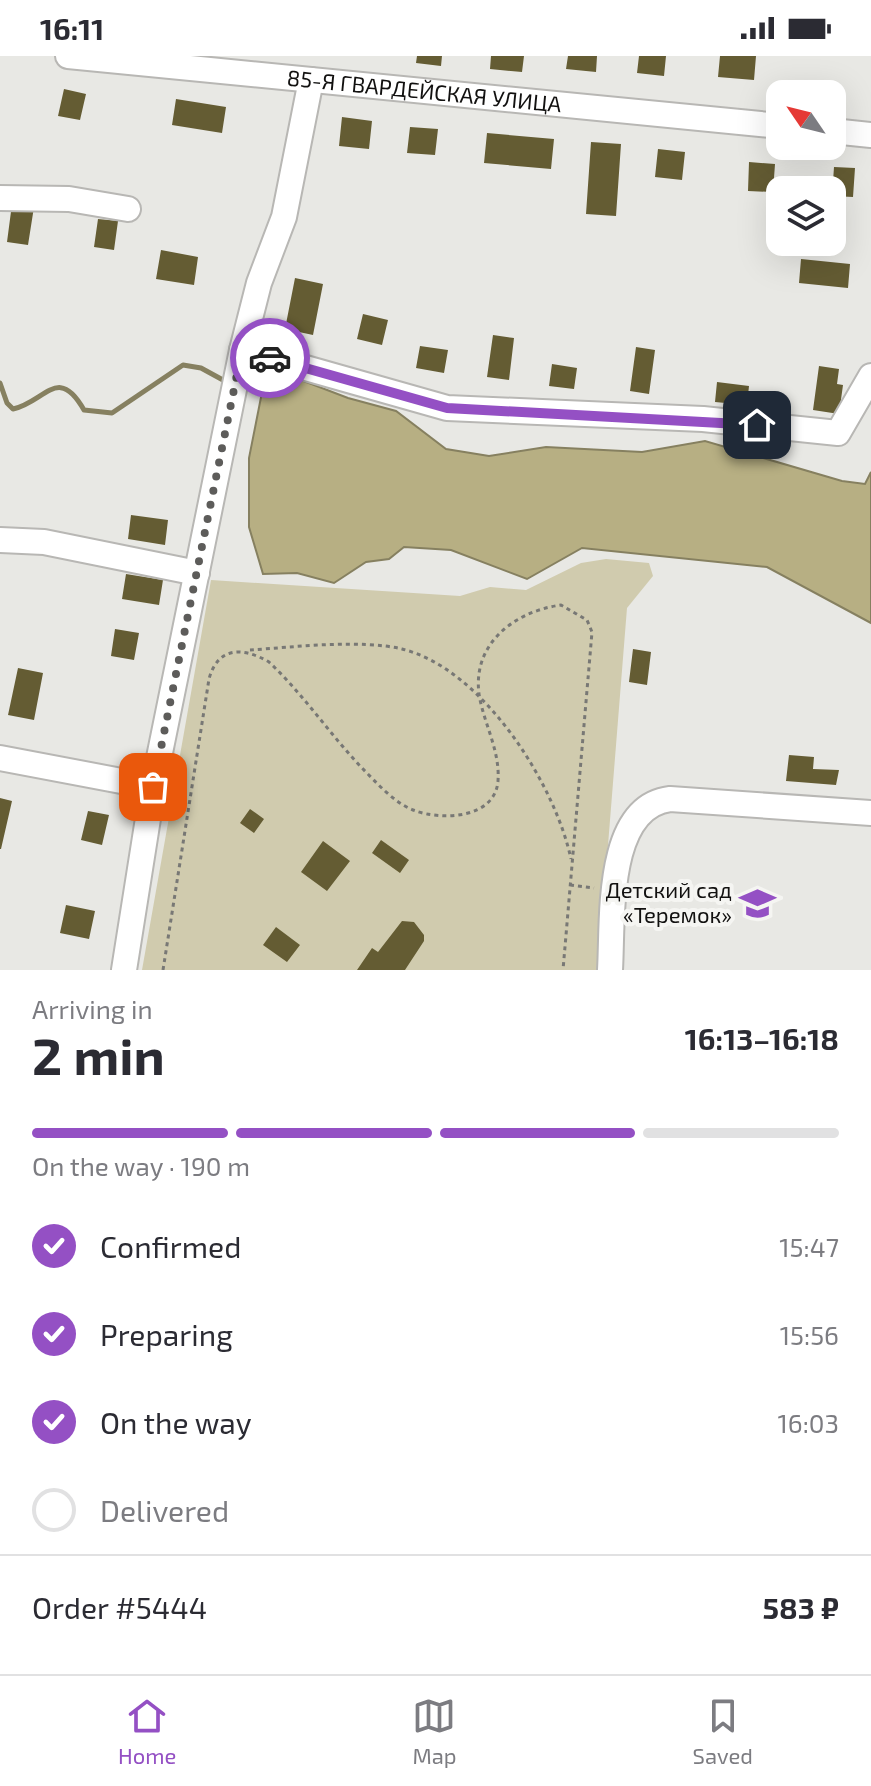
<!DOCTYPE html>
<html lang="en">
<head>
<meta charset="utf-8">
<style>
	body { margin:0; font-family:"Exo 2",sans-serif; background:#f7f7f7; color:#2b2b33; height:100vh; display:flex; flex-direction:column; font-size:30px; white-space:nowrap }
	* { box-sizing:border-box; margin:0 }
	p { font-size:26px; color:#7c7c81 }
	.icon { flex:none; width:44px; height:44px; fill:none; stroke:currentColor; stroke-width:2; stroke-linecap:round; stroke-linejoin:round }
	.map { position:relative; height:914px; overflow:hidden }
	.drawer { display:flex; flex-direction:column; background:#fff; flex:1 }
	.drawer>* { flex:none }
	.needle { width:52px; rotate:305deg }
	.buttons { position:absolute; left:766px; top:24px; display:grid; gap:16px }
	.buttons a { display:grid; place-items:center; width:80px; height:80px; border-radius:16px; background:#fff; box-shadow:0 8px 32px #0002; font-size:40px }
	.pin { position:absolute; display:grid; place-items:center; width:68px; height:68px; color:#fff; margin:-34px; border-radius:16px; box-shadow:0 4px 12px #0006 }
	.courier { position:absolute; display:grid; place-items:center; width:80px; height:80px; margin:-40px; border:6px solid #9450c4; border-radius:50%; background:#fff; color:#222; box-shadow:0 2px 10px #0007 }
	.head em { font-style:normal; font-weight:700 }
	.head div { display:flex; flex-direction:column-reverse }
	.head { display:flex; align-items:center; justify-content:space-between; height:136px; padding:0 32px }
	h1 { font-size:52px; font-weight:700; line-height:60px }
	.bar { display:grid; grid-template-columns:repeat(4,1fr); gap:12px 8px; align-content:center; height:96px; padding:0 32px }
	.bar i { height:10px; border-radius:6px; background:#e1e1e2 }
	.bar .on { background:#9450c4 }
	.bar p { grid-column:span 4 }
	.line { display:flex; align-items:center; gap:20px; padding:0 32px; border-top:2px solid #e1e1e2 }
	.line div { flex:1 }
	ol { padding:0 32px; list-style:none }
	li { display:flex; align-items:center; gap:24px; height:88px }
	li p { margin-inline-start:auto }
	li .icon { padding:8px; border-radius:50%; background:#9450c4; color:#fff; stroke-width:4 }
	li:last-child { color:#7c7c81 }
	li i { width:44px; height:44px; border:4px solid #e1e1e2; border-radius:50% }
	.status { display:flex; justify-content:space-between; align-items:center; height:56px; padding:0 40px; background:#fff; direction:ltr }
	.status svg { height:22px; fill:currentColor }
	.dock { display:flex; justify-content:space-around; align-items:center; height:112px; border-top:2px solid #e1e1e2; background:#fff; font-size:22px; color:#7c7c81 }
	.dock a { display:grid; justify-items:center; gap:4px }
	.dock .on { color:#9450c4 }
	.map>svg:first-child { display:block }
</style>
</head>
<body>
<div class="status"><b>16:11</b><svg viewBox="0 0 49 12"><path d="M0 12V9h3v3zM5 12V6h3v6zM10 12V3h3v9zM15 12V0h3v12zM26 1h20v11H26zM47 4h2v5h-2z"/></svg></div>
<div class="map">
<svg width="871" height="914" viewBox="0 0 871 914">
	<rect width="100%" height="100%" fill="#e8e8e4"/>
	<path fill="#d0cbae" d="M606,503L649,507L653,520L627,552L598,914H142L211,524L460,540L490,531L526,534L581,507Z"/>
	<path fill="#b7af83" stroke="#868060" stroke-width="2" d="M267,311L348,342L396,355L446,393L489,400L546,391L642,396L705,385L842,425L865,428L871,416V567L767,511L582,492L527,523L451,494L404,491L389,503L366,506L334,527L297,517L263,518L249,471V402Z"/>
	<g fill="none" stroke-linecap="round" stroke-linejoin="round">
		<path stroke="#868060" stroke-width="5" d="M0,327L7,347L13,353C45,346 58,308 84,354L112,357L183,309L201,312L223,324"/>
	</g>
	<path fill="#645c33" d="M417,0H442L441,10L416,7Z
		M491,0H524L522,16L490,13Z
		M568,0H597L596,16L566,13Z
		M639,0H666L664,20L637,17Z
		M720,0H756L754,24L718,21Z
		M64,33L86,38L80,64L58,60Z
		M176,43L226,51L222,77L172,69Z
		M342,61L372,65L369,93L339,90Z
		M410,71L438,73L435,99L407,97Z
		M487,77L554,83L551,113L484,107Z
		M591,86L621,88L616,160L586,158Z
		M658,93L685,96L682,124L655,121Z
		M749,106L775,108L773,136L748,135Z
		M834,111L855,112L853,141L832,140Z
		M12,148L34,151L28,189L7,186Z
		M98,163L118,165L114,194L94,191Z
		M161,194L198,201L194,229L156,223Z
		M801,203L850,208L848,232L799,227Z
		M295,222L323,228L313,279L285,273Z
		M363,258L388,264L382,289L357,283Z
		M493,279L514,282L509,324L487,321Z
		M420,290L448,294L444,317L416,312Z
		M636,291L655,294L649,338L630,335Z
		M552,308L577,312L574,333L549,330Z
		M819,310L839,313L837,328L843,329L839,358L813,354Z
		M717,326L749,330L747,349L715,346Z
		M131,459L168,464L165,489L128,483Z
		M126,518L163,524L159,549L122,543Z
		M115,573L139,577L134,604L111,600Z
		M633,593L651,596L647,629L629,626Z
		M18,612L43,617L34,664L8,659Z
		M789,699L814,701L813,713L839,714L836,729L786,725Z
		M0,742L12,745L1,793H0Z
		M250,753L264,763L254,777L240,767Z
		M88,755L109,759L102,789L81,784Z
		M381,784L409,804L400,817L372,797Z
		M323,785L350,805L327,835L301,816Z
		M66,849L95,855L89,883L60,877Z
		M402,865L414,866L424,879V885L405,914H357L372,892L378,896Z
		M276,871L300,889L287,906L263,889Z"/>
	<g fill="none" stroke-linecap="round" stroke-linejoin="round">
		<defs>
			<g id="minor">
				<path id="s1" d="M68,0L780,70"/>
				<path d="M832,75L871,79"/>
				<path d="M0,142L69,143L128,153"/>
				<path d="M242,294L447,352L703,363L838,377L871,320"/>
				<path d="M0,484L44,486L197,517"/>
				<path d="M0,702L153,731"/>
				<path d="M124,914L153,731L242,294L259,227L284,161L311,24"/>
				<path d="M610,914C613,864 605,751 670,743L871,757"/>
			</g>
		</defs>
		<use href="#minor" stroke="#b8b7b4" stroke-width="28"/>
		<path stroke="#787875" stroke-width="3" stroke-dasharray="4 4" stroke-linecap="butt" d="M250,594C295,591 360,583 402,593C483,613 555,728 571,803
			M570,829L594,832
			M163,914L209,623C218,590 243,591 269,606C303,638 329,677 361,711C376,726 393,746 413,754C441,765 495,763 498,725C500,698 487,673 481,648C467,593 510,556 561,549L587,564L592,576L563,914"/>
		<use href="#minor" stroke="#fff" stroke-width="24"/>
	</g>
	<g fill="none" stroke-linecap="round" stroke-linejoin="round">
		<path stroke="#5d5c5a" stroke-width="8" stroke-dasharray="0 14.4" d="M153,731L242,294L270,302"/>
		<path stroke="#9450c4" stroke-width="10" d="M270,302L447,352L757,369"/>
	</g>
	<defs>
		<symbol id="school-bare" viewBox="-9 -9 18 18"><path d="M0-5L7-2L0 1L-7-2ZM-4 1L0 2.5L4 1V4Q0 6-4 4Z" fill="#9450c4" stroke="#f5f5f2" stroke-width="2.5" paint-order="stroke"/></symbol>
	</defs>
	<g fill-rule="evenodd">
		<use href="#school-bare" x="732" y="822" width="51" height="51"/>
	</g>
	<g text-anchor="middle" stroke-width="8" stroke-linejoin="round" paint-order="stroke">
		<g font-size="22" fill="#121110" stroke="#f5f5f2">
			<text dy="8" stroke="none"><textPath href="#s1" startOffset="358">85-Я ГВАРДЕЙСКАЯ УЛИЦА</textPath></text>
		</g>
		<g font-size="22" fill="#121110" stroke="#f5f5f2" text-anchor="end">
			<text x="732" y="842">Детский сад<tspan x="732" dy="25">«Теремок»</tspan></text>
		</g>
	</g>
</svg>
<div class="buttons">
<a><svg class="needle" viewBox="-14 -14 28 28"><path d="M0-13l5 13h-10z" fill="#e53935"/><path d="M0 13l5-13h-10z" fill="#7c7c81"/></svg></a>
<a><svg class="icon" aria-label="layers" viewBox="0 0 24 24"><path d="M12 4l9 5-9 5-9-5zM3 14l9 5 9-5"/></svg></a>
</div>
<div class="pin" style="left:153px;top:731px;background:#ea580c"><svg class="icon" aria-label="bag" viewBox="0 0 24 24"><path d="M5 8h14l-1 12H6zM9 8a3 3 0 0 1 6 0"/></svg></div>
<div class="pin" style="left:757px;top:369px;background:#1f2937"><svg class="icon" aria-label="home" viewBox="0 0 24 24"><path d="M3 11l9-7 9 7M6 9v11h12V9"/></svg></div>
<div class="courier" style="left:270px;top:302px"><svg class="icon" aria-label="car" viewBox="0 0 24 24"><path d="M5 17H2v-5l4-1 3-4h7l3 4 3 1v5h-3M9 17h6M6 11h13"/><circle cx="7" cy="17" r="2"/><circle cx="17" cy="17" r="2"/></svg></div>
</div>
<section class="drawer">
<div class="head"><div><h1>2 min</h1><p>Arriving in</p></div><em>16:13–16:18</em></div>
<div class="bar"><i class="on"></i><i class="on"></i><i class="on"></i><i></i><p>On the way · 190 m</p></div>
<ol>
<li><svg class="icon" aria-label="check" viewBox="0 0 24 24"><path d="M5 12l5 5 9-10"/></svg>Confirmed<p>15:47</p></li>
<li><svg class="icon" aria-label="check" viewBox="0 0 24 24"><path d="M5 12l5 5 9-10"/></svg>Preparing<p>15:56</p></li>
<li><svg class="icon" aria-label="check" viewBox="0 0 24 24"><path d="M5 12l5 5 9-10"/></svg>On the way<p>16:03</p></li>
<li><i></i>Delivered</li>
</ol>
<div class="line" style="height:104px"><div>Order #5444</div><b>583 ₽</b></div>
</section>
<nav class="dock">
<a class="on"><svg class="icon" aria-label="home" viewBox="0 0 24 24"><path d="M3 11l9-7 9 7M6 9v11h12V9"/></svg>Home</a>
<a><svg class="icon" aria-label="map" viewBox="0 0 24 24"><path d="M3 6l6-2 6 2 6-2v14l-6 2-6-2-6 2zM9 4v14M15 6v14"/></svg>Map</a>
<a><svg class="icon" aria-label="saved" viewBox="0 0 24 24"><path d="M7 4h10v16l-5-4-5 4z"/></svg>Saved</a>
</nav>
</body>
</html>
